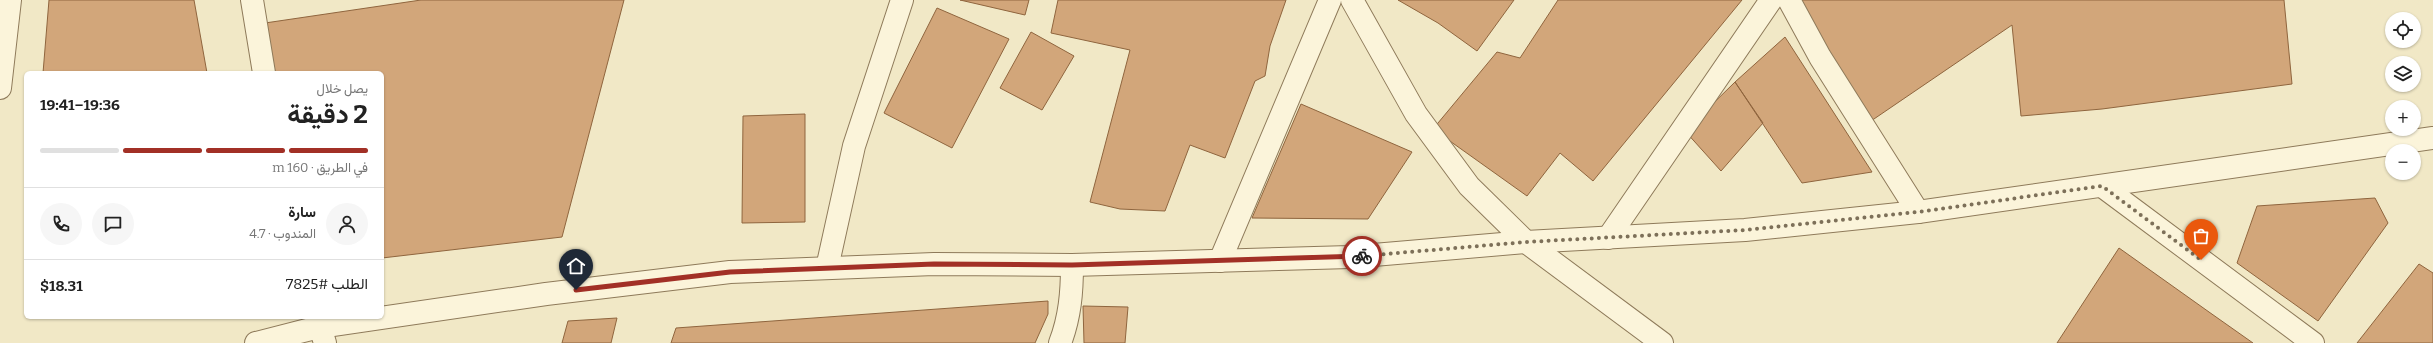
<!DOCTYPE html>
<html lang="ar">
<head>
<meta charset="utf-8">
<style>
	body { margin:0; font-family:Bitter,Vazirmatn,serif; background:#f6f6f6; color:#222; direction:rtl; height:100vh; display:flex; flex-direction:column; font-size:15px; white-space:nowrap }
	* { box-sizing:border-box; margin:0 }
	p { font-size:13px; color:#767676 }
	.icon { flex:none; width:22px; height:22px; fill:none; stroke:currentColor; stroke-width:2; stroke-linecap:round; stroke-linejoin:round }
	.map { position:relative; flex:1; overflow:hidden; direction:ltr }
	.panel { position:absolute; left:24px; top:71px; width:360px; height:248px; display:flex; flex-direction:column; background:#fff; border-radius:6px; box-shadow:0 1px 3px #0004; direction:rtl }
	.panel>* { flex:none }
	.fabs { position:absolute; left:2385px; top:12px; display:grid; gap:8px }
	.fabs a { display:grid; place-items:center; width:36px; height:36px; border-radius:50%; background:#fff; box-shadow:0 1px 3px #0004; font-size:20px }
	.pin { position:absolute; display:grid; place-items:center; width:34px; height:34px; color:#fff; margin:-41px -17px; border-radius:50% 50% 50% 0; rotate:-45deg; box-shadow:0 0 4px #0007 }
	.pin .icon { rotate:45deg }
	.courier { position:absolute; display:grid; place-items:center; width:40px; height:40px; margin:-20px; border:3px solid #a23026; border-radius:50%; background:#fff; color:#222; box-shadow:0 1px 5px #0007 }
	.overview em { font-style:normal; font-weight:700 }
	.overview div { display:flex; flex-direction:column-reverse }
	.overview { display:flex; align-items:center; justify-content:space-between; height:68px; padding:0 16px }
	h1 { font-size:26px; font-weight:700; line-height:30px }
	.bar { display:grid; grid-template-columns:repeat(4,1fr); gap:6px 4px; align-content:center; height:48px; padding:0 16px }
	.bar i { height:5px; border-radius:3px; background:#e0e0e0 }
	.bar .active { background:#a23026 }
	.bar p { grid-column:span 4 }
	.line { display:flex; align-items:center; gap:10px; padding:0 16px; border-top:1px solid #e0e0e0 }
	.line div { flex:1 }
	.round { display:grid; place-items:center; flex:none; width:42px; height:42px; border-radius:21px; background:#f6f6f6 }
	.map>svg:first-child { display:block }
</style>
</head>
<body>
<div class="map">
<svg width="2433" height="343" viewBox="0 0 2433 343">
	<rect width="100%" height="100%" fill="#f1e8c6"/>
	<path fill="#d2a67a" stroke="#8f653e" d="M49,0H194L207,73H43Z
		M421,0H624L562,237L382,258V73H274L265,23Z
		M960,0H1029L1025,15Z
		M1058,0H1286L1270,46L1265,76L1255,81L1225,158L1190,145L1165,211L1120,209L1090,202L1130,50L1051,33Z
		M1398,0H1514L1477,51L1438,23Z
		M1558,0H1742L1593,181L1560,153L1527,196L1433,129L1497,52L1520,58Z
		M1798,0H2284L2292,84L2102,109L2021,116L2012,25L1871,121Z
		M937,8L1009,39L952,148L884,113Z
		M1031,32L1074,56L1042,110L1000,88Z
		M1785,37L1872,172L1802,183L1735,82Z
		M1735,82L1763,123L1721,171L1685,131Z
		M1301,104L1412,152L1368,219L1252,218Z
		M805,114V222L742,223L743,116Z
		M2375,198L2388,223L2318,321L2237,263L2257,206Z
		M2119,248L2209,312L2253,343H2057Z
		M2419,264L2433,273V343H2357Z
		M1048,301V314L1035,343H671L676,328Z
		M1083,306L1128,307L1125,343H1084Z
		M617,318L611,343H562L568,321Z"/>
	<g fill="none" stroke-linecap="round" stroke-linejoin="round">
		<defs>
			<path id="minor" d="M252,0L264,73
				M1352,0L1416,114L1469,186L1526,242L1662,343
				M1789,0L1820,57L1918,212
				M0,88L10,0
				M2102,186L2313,343
				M1608,238L1771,0
				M1220,261L1330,0
				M827,268L854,146L902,0
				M317,317L325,343
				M1060,343C1070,317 1072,292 1072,265"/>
			<path id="tertiary" d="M256,343L319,327L546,294L730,272L934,264L1072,265L1350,257L1526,242L1745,230L1918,212L2433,138"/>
		</defs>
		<use href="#minor" stroke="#8e7a5a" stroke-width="24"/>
		<use href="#tertiary" stroke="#8e7a5a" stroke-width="24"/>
		<use href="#minor" stroke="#fbf4da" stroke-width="22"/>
		<use href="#tertiary" stroke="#fbf4da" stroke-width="22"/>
	</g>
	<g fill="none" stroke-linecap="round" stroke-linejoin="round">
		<path stroke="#7d7059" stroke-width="4" stroke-dasharray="0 7.2" d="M1362,256L1526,242L1745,230L1918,212L2102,186L2201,260"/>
		<path stroke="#a23026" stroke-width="5" d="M576,290L730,272L934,264L1072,265L1362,256"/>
	</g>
</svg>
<div class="fabs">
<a><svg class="icon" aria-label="locate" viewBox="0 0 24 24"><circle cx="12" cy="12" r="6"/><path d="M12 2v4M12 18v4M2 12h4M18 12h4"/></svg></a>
<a><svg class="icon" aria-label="layers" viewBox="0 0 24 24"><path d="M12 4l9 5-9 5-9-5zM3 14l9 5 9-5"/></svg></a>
<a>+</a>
<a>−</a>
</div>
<div class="pin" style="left:2201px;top:260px;background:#ea580c"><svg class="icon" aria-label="bag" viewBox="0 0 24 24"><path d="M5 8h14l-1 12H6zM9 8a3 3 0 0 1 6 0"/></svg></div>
<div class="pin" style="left:576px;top:290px;background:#1f2937"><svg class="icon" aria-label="home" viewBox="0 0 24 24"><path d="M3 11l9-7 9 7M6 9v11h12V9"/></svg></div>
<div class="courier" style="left:1362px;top:256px"><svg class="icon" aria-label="bike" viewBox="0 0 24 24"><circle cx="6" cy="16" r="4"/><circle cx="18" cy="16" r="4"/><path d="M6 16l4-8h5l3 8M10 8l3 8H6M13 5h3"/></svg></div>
<section class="panel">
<div class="overview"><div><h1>2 دقيقة</h1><p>يصل خلال</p></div><em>19:36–19:41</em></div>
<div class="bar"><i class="active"></i><i class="active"></i><i class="active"></i><i></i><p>في الطريق · 160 m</p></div>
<div class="line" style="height:72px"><a class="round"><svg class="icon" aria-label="person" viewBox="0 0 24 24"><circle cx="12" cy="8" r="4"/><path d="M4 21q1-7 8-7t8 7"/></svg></a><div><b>سارة</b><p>المندوب · 4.7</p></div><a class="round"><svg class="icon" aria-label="chat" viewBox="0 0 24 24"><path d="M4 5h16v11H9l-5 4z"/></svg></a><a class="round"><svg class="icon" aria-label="phone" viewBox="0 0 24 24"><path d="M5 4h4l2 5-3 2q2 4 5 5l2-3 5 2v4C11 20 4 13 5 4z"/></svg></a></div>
<div class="line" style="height:52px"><div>الطلب #7825</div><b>$18.31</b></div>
</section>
</div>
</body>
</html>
